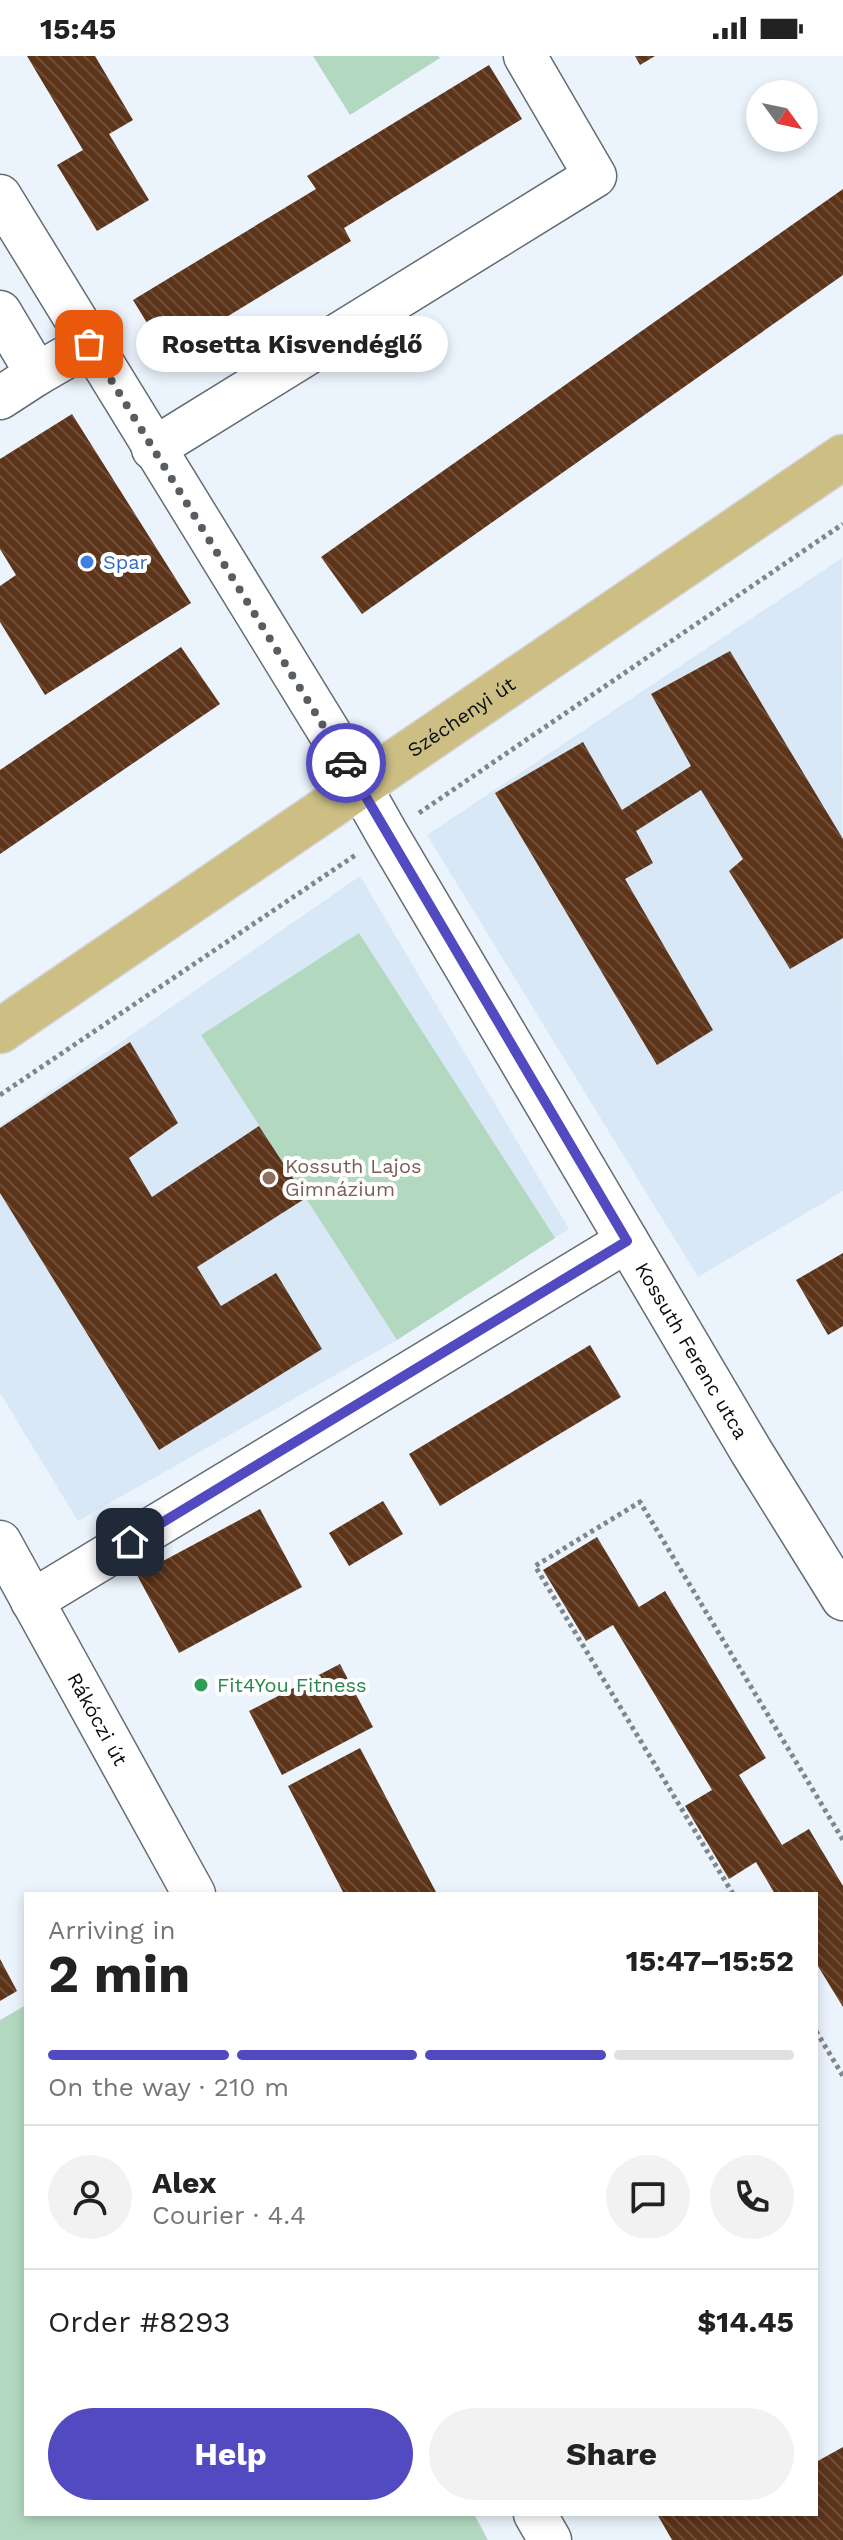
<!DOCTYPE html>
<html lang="en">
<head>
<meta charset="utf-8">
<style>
	body { margin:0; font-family:"Work Sans",sans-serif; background:#f2f2f2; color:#222; height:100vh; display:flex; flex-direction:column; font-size:30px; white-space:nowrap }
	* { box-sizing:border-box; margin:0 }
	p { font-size:26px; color:#767676 }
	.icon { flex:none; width:44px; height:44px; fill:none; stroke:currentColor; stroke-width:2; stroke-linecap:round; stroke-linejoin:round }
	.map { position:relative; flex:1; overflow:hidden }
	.details { position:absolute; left:24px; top:1836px; width:794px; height:624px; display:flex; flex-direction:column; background:#fff; border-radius:0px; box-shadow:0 4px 12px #0003 }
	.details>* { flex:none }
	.needle { width:52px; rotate:123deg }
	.tools { position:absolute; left:746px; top:24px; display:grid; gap:16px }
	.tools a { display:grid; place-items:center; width:72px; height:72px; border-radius:50%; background:#fff; box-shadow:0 4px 12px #0003; font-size:40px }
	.pin { position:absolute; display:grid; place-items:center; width:68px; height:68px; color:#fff; margin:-34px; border-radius:16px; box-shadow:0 4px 12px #0006 }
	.courier { position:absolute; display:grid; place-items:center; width:80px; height:80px; margin:-40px; border:6px solid #524ac1; border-radius:50%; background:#fff; color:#222; box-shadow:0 2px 10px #0007 }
	.bubble { position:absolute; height:56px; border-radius:28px; background:#fff; box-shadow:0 4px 12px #0003; font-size:26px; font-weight:700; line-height:56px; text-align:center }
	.overview em { font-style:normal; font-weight:700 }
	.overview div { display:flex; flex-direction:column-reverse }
	.overview { display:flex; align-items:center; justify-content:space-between; height:136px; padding:0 24px }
	h1 { font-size:52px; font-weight:700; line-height:60px }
	.bar { display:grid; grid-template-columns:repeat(4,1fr); gap:12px 8px; align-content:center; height:96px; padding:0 24px }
	.bar i { height:10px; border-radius:6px; background:#e0e0e0 }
	.bar .active { background:#524ac1 }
	.bar p { grid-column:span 4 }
	.line { display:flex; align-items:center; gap:20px; padding:0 24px; border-top:2px solid #e0e0e0 }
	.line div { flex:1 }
	.round { display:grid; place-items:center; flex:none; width:84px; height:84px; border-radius:42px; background:#f2f2f2 }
	.action { display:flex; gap:16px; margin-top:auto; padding:16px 24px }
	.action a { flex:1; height:92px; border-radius:48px; background:#524ac1; color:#fff; font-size:32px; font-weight:700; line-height:92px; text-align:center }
	.action a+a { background:#f2f2f2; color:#222 }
	.status { display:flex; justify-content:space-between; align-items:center; height:56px; padding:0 40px; background:#fff; direction:ltr }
	.status svg { height:22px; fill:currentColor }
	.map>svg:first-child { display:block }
</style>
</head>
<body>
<div class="status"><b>15:45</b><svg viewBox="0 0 49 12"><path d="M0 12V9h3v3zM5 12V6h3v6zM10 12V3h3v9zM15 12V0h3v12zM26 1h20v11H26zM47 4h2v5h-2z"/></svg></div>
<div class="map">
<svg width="843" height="2484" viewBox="0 0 843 2484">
	<defs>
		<pattern id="building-back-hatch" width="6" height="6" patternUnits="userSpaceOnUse" patternTransform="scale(2)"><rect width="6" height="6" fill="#5c341a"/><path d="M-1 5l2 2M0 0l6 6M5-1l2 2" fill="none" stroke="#6e4e39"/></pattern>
	</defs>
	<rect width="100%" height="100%" fill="#ebf4fd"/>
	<path fill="#d9e8f6" d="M842,502L843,1135L698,1221L427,779Z
		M360,820L569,1173L397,1284L78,1465L0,1337V1070Z"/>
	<path fill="#b2d9c0" d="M313,0H438L440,2L350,59Z
		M359,877L555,1182L397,1284L201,979Z
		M26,1949V2458H474L488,2484H0V1964Z"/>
	<path fill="url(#building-back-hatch)" d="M27,0H95L133,64L109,78L149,144L97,175L57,109L83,94Z
		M635,0H655L640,9Z
		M489,9L522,63L344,172L351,185L166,298L133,244L316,133L307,120Z
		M843,133V219L362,558L321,501Z
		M72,358L191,547L45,639L0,566V530L16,519L0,493V403Z
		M181,591L220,648L0,798V714Z
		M730,595L843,783V882L790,913L729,815L743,803L701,734L636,775L653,807L625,823L713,974L657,1009L495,737L583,686L622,754L691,710L651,638Z
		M130,986L178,1067L129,1102L152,1141L259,1070L306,1142L197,1211L221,1250L276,1217L322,1293L159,1394L0,1137V1072Z
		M843,1197V1270L828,1279L796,1224Z
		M590,1289L621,1341L440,1450L409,1398Z
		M383,1445L403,1478L349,1510L329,1477Z
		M260,1453L302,1531L179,1597L137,1519Z
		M597,1481L639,1551L665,1535L766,1702L739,1719L782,1789L809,1773L843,1830V1951L816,1907V1838H775L756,1806L729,1823L685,1750L712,1734L613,1569L586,1585L543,1514Z
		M340,1608L373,1671L282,1719L249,1655Z
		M360,1692L437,1838H344L288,1730Z
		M0,1903L17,1935L0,1945Z
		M843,2391V2484H672L657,2458H816V2406Z"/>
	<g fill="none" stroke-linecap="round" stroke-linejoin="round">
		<defs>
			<g id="minor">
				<path id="s1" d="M0,140L331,679L387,778L751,1395L843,1543"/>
				<path d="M0,256L37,318L89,288"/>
				<path d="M0,342L37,318"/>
				<path d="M153,393L595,120L525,0"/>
				<path id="s2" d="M0,1486L194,1838"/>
				<path d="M32,1545L627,1185"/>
				<path d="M535,2458L550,2484"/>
			</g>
			<g id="primary">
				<path id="s3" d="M0,975L843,401"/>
			</g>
		</defs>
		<use href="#minor" stroke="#646c74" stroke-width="45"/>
		<use href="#primary" stroke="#d3d3d4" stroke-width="47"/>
		<path stroke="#80868d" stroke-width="5" stroke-dasharray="4 4" stroke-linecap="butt" d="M419,757L843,468
			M0,1039L357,798
			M733,1838L535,1510L640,1446L843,1784
			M816,1975L843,2020"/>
		<use href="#minor" stroke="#fff" stroke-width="42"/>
		<use href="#primary" stroke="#cdbe84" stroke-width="44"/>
	</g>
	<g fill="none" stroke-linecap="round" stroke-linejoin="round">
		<path stroke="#585d62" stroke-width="8" stroke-dasharray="0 14.4" d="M89,288L346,707"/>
		<path stroke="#524ac1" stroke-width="10" d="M130,1486L627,1185L346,707"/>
	</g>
	<circle fill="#3f7fe0" stroke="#fff" stroke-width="3" cx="87" cy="506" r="8"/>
	<circle fill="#8d6e63" stroke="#fff" stroke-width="3" cx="269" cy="1122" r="8"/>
	<circle fill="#2e9e5b" stroke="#fff" stroke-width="3" cx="201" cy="1629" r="8"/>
	<g text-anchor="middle" stroke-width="8" stroke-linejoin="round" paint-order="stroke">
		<g font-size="20" fill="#366cbe" stroke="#fff" text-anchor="start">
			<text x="103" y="513">Spar</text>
		</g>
		<g font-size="20" fill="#090c0f" stroke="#fff">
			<text dy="7" stroke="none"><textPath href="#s3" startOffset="558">Széchenyi út</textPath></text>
			<text dy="7" stroke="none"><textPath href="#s1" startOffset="1346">Kossuth Ferenc utca</textPath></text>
			<text dy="7" stroke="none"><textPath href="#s2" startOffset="202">Rákóczi út</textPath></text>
		</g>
		<g font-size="20" fill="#785e54" stroke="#fff" text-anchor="start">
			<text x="285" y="1117">Kossuth Lajos<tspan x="285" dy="23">Gimnázium</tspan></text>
		</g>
		<g font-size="20" fill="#27864d" stroke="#fff" text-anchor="start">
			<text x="217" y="1636">Fit4You Fitness</text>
		</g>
	</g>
</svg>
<div class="tools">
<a><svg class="needle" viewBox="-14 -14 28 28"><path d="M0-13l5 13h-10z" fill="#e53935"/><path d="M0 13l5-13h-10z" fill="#767676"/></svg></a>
</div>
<div class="pin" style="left:89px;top:288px;background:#ea580c"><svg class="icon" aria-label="bag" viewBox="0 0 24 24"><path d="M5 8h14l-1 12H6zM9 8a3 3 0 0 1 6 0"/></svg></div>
<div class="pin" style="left:130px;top:1486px;background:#1f2937"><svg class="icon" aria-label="home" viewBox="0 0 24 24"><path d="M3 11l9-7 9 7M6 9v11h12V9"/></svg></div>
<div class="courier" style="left:346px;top:707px"><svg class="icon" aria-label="car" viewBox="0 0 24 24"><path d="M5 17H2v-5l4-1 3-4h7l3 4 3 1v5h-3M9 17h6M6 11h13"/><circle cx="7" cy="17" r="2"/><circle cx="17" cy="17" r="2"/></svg></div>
<div class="bubble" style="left:136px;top:260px;width:312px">Rosetta Kisvendéglő</div>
<section class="details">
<div class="overview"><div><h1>2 min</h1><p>Arriving in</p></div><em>15:47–15:52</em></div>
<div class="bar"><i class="active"></i><i class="active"></i><i class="active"></i><i></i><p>On the way · 210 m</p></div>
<div class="line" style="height:144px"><a class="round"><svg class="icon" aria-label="person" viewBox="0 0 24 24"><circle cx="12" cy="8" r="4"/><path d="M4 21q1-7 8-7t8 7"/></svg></a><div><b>Alex</b><p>Courier · 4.4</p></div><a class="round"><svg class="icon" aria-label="chat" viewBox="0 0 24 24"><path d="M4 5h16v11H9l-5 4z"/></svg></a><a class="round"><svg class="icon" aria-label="phone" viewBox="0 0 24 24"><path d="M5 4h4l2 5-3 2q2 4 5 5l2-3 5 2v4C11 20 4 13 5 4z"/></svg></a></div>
<div class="line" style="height:104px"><div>Order #8293</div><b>$14.45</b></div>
<div class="action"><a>Help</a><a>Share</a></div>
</section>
</div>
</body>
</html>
